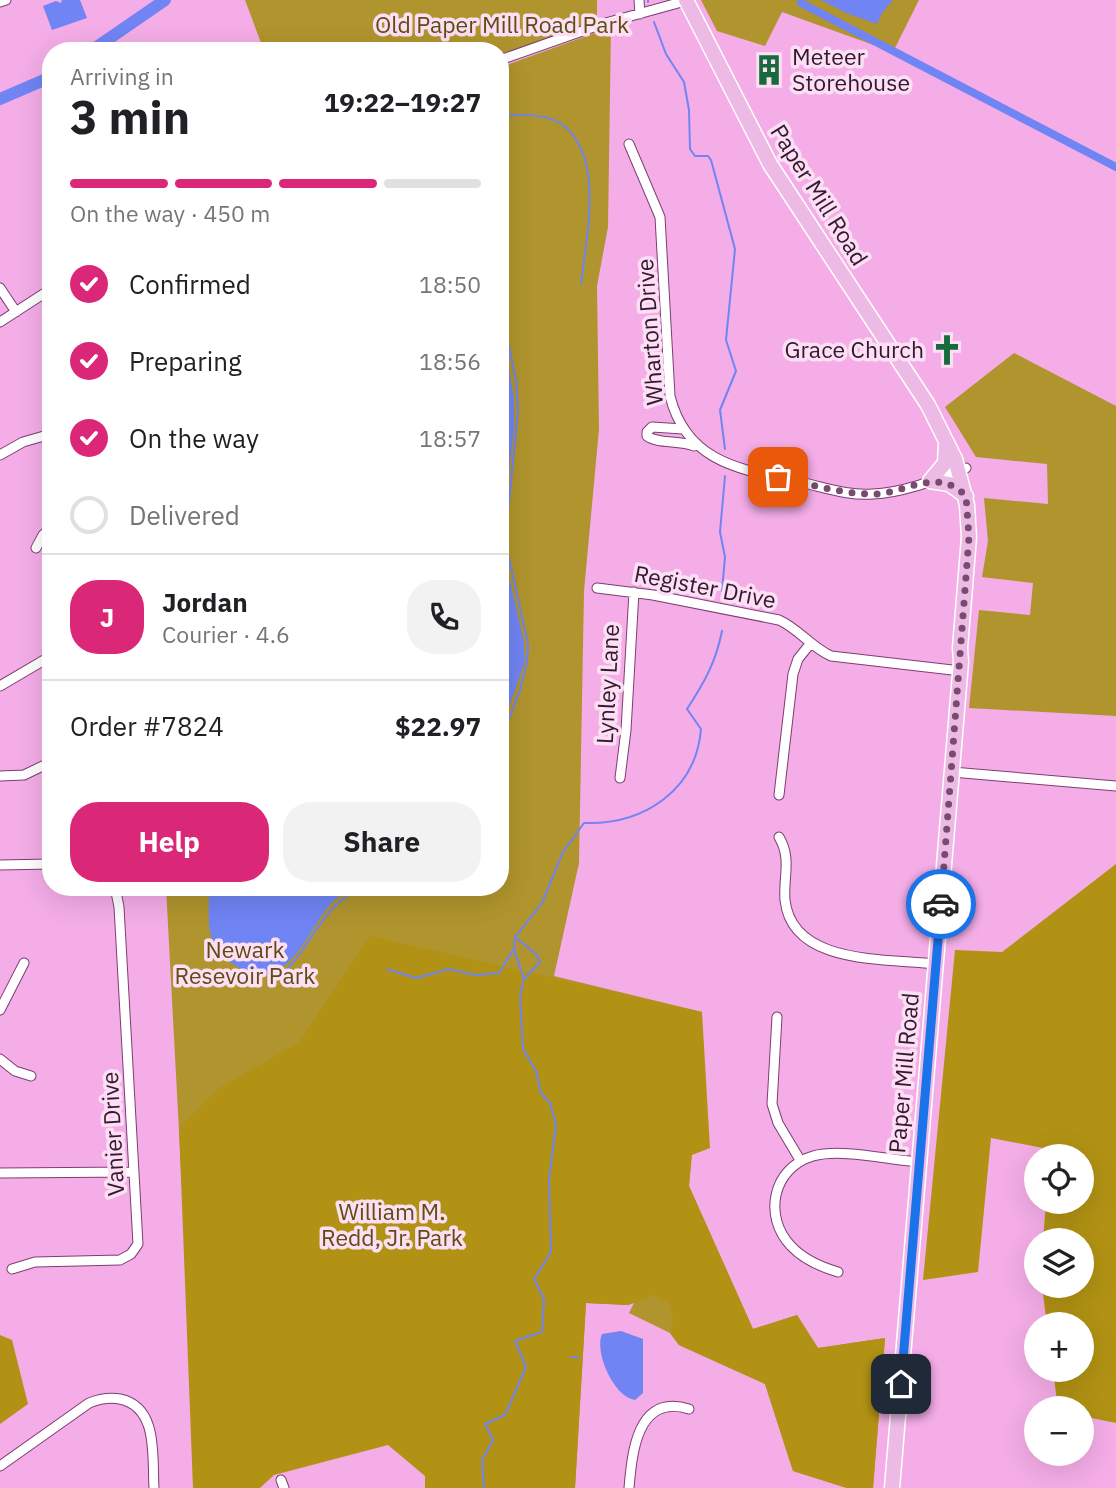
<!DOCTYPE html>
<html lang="en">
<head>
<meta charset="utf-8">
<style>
	body { margin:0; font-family:"IBM Plex Sans",sans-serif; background:#f2f2f2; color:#202124; height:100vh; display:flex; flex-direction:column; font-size:26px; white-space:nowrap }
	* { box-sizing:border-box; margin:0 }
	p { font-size:23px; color:#757577 }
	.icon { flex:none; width:38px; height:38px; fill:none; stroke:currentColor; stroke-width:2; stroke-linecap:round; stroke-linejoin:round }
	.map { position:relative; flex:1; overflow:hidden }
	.side { position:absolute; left:42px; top:42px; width:467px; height:854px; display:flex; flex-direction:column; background:#fff; border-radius:28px; box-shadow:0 7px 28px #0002 }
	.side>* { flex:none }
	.controls { position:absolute; left:1024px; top:1144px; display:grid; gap:14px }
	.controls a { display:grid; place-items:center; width:70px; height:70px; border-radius:50%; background:#fff; box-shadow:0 7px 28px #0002; font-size:35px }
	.pin { position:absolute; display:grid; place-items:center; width:60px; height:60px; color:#fff; margin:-30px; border-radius:14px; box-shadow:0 4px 10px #0006 }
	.courier { position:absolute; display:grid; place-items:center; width:70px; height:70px; margin:-35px; border:5px solid #1a73e8; border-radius:50%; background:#fff; color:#222; box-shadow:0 2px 9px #0007 }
	.overview em { font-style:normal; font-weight:700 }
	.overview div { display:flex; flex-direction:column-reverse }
	.overview { display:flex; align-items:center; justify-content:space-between; height:119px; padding:0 28px }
	h1 { font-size:46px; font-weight:700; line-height:52px }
	.bar { display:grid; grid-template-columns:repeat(4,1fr); gap:10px 7px; align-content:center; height:84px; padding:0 28px }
	.bar i { height:9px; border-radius:5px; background:#e0e0e0 }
	.bar .active { background:#db2777 }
	.bar p { grid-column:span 4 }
	.line { display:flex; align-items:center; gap:18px; padding:0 28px; border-top:2px solid #e0e0e0 }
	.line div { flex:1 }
	.round { display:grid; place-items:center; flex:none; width:74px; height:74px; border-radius:28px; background:#f2f2f2 }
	ol { padding:0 28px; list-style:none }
	li { display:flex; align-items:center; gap:21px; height:77px }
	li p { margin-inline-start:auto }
	li .icon { padding:7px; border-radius:50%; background:#db2777; color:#fff; stroke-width:4 }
	li:last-child { color:#757577 }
	li i { width:38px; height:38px; border:4px solid #e0e0e0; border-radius:50% }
	.button { display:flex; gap:14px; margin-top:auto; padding:14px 28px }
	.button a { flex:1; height:80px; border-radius:28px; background:#db2777; color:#fff; font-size:28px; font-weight:700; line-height:80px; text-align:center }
	.button a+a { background:#f2f2f2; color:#202124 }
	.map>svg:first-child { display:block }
</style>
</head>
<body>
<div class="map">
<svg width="1116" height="1488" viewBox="0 0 1116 1488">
	<rect width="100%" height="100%" fill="#f4ade7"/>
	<path fill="#b0942d" d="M245,0H597V20L501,54L500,51H264Z
		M701,0H919L893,52L782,12L765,46L717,31Z
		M611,27L608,227L597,286L599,429L584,591L579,863L554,976L702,1012L689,1186L753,1329L797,1315L818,1348L885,1338L873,1488H847L793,1471L765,1384L679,1345L670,1333L629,1313L634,1303L628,1305L586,1303L575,1488L436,1449L268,1433L198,1488L166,887H500L501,67Z
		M1014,353L1116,406V716L969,708L979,610L1030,615L1033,583L982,577L988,541L984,498L1048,504L1047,464L976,457L945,407Z"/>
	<path fill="#b19214" d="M1116,864V1423L1082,1416V1409H1058L1053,1370H1082V1325H1047L1042,1286H1082V1241H1043L1046,1202H1082V1157H1048V1149L991,1138L978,1272L923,1280L955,950L1002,952Z
		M370,936L702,1012L710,1148L692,1155L689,1186L753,1329L797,1315L818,1348L885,1338L873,1488H847L793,1471L765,1384L679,1345L670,1333L673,1321L670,1304L653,1295L628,1305L586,1303L575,1488H425V1476L388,1445L274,1475L260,1488H193L179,1128L218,1089L298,1043Z
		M0,1335L12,1340L28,1404L0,1424Z"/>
	<path fill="#7084f3" d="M62,0H80L87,18L52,30L43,6L56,1L61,3Z
		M821,0H893L882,13L877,24L846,13Z
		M500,312L514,399V429L501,542L524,642L525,661L501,731Z
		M209,887H355C345,892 337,897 329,906C306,934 285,996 238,967C203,946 209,924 209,887Z
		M621,1331L643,1339V1393L635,1400C614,1397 594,1353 602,1334Z"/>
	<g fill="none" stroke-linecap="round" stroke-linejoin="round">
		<path stroke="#7084f3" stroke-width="2" d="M648,0V2
			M654,22L666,54L684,82L689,110L690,149L695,156H708L711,160L735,249L726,340L736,371L720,410L725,449
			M500,116C520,114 547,113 563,125C605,157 586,239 581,284
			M500,303L516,381L518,411L505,541L528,644L527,662L520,690L500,742
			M722,591L725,557L720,532L725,476
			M515,937L536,954L540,962L525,978
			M387,969L416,978L449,969L475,975L499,973L513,950
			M279,976C313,949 321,900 367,887
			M571,1357H578
			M484,1488L482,1460L493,1440L485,1424L505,1415L526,1367L515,1341L542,1332L544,1299L534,1279L551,1252L549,1179L556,1125L550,1103L541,1093L536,1071L523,1049L520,996L524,978L514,950L515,937L542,903L563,852L584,823C643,825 696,791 701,729L687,709C704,683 716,662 722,631"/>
		<path stroke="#7084f3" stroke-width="8" d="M801,3L1116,167"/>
		<path stroke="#7084f3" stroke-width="12" d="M91,51L165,0
			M0,99L51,77"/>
		<defs>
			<path id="street" d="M639,0L640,14
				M0,2L6,0
				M500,60L602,24L689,0
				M629,144L660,217L670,396C687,465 745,470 804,483C826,488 850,496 873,494C904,493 937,479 966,468
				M0,288L16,312
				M0,322L51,289
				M683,429L652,427L647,432V436C657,444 680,440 694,446
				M0,455L23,442L51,434
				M36,548L43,535L51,528
				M597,588L653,595L779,620C799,629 811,647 831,656L961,671
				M0,686L51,656
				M952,772L1116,786
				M0,776L24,775L51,762
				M620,778L626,730L634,592
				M779,795L793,674L798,659L810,644
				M779,837C792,859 783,877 785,900C792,966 887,958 936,964
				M0,865L51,864
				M0,1010L24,963
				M777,1017L772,1104L778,1123L800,1160
				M0,1059L15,1071L31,1076
				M0,1173L134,1172
				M12,1269L35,1262L120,1260L131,1254L138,1244L119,907L115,887
				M838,1272C821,1267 804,1260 791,1246C763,1217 772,1168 813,1156C842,1148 889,1160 920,1162
				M0,1466L89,1403C99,1399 109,1397 120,1399C159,1407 152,1458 154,1488
				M281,1480L284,1488
				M629,1488C632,1453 637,1393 689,1409"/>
			<path id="primary" d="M686,0L770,164L928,405L955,459L967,505L969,537L960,648L961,662L892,1488
				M930,481L945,463L946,442
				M930,481L949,484L966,496"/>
		</defs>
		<use href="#street" stroke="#7c3e72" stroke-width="11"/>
		<use href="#primary" stroke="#fff" stroke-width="17"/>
		<use href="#street" stroke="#fff" stroke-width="9"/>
		<use href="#primary" stroke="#edbae5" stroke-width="14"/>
	</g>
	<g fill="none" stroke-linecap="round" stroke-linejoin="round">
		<path stroke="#774c6f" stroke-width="7" stroke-dasharray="0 12.6" d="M778,477C808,484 839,493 869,494C903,496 936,465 966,496L969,537L941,904"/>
		<path stroke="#1a73e8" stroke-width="9" d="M901,1384L941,904"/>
	</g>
	<defs>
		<symbol id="building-bare" viewBox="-9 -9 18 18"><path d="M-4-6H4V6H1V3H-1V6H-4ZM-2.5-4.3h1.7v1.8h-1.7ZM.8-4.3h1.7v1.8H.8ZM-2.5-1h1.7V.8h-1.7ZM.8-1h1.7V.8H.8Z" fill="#176a3b" stroke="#fcdff5" stroke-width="2.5" paint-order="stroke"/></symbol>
		<symbol id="church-bare" viewBox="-9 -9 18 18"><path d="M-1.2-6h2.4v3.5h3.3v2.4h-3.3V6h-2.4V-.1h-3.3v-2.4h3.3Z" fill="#176a3b" stroke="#fcdff5" stroke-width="2.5" paint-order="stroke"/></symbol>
	</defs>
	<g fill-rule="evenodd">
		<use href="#building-bare" x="747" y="48" width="44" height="44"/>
		<use href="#church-bare" x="925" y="328" width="44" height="44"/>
	</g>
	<g text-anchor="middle" stroke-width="7" stroke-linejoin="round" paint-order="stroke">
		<g font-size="23" fill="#5d4d11" stroke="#fcdff5">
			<text x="502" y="33">Old Paper Mill Road Park</text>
			<text x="245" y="958">Newark<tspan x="245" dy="26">Resevoir Park</tspan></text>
			<text x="392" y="1220">William M.<tspan x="392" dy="26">Redd, Jr. Park</tspan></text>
		</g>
		<g font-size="23" fill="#33182e" stroke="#fcdff5" text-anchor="start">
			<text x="792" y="65">Meteer<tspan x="792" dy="26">Storehouse</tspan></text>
			<text x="924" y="358" text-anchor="end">Grace Church</text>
		</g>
		<g font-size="23" fill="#33182e" stroke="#fcdff5">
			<text transform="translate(819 195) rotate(58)" y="8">Paper Mill Road</text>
			<text transform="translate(650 332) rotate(-94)" y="8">Wharton Drive</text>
			<text transform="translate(705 587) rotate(11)" y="8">Register Drive</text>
			<text transform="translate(608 684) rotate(-87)" y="8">Lynley Lane</text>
			<text transform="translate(904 1073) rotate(-85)" y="8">Paper Mill Road</text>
			<text transform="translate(113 1134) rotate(-93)" y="8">Vanier Drive</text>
		</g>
	</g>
</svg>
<div class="controls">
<a><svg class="icon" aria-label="locate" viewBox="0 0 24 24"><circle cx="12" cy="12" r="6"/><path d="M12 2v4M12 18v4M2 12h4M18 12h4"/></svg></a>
<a><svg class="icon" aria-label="layers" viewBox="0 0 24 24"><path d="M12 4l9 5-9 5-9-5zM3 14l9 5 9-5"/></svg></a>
<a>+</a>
<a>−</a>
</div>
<div class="pin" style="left:778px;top:477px;background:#ea580c"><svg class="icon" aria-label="bag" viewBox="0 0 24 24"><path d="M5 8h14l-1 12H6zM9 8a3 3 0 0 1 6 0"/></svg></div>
<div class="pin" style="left:901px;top:1384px;background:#1f2937"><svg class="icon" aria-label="home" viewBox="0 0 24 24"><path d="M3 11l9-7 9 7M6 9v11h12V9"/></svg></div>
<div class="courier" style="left:941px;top:904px"><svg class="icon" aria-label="car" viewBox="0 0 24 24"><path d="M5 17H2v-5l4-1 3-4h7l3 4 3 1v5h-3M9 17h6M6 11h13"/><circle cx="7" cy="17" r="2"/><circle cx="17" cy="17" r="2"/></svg></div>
<section class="side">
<div class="overview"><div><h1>3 min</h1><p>Arriving in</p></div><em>19:22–19:27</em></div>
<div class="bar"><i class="active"></i><i class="active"></i><i class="active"></i><i></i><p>On the way · 450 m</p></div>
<ol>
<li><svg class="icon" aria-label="check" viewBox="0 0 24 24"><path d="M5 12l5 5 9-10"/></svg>Confirmed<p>18:50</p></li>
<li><svg class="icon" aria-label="check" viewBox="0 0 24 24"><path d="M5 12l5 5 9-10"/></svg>Preparing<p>18:56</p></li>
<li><svg class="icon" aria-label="check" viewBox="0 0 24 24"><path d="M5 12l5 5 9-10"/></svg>On the way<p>18:57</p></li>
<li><i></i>Delivered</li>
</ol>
<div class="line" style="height:126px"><b class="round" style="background:#db2777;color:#fff">J</b><div><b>Jordan</b><p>Courier · 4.6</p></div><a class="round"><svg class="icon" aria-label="phone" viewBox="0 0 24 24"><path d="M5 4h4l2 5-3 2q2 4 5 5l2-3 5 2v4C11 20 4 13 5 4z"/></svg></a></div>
<div class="line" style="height:91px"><div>Order #7824</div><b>$22.97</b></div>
<div class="button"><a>Help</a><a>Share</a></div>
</section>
</div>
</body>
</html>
